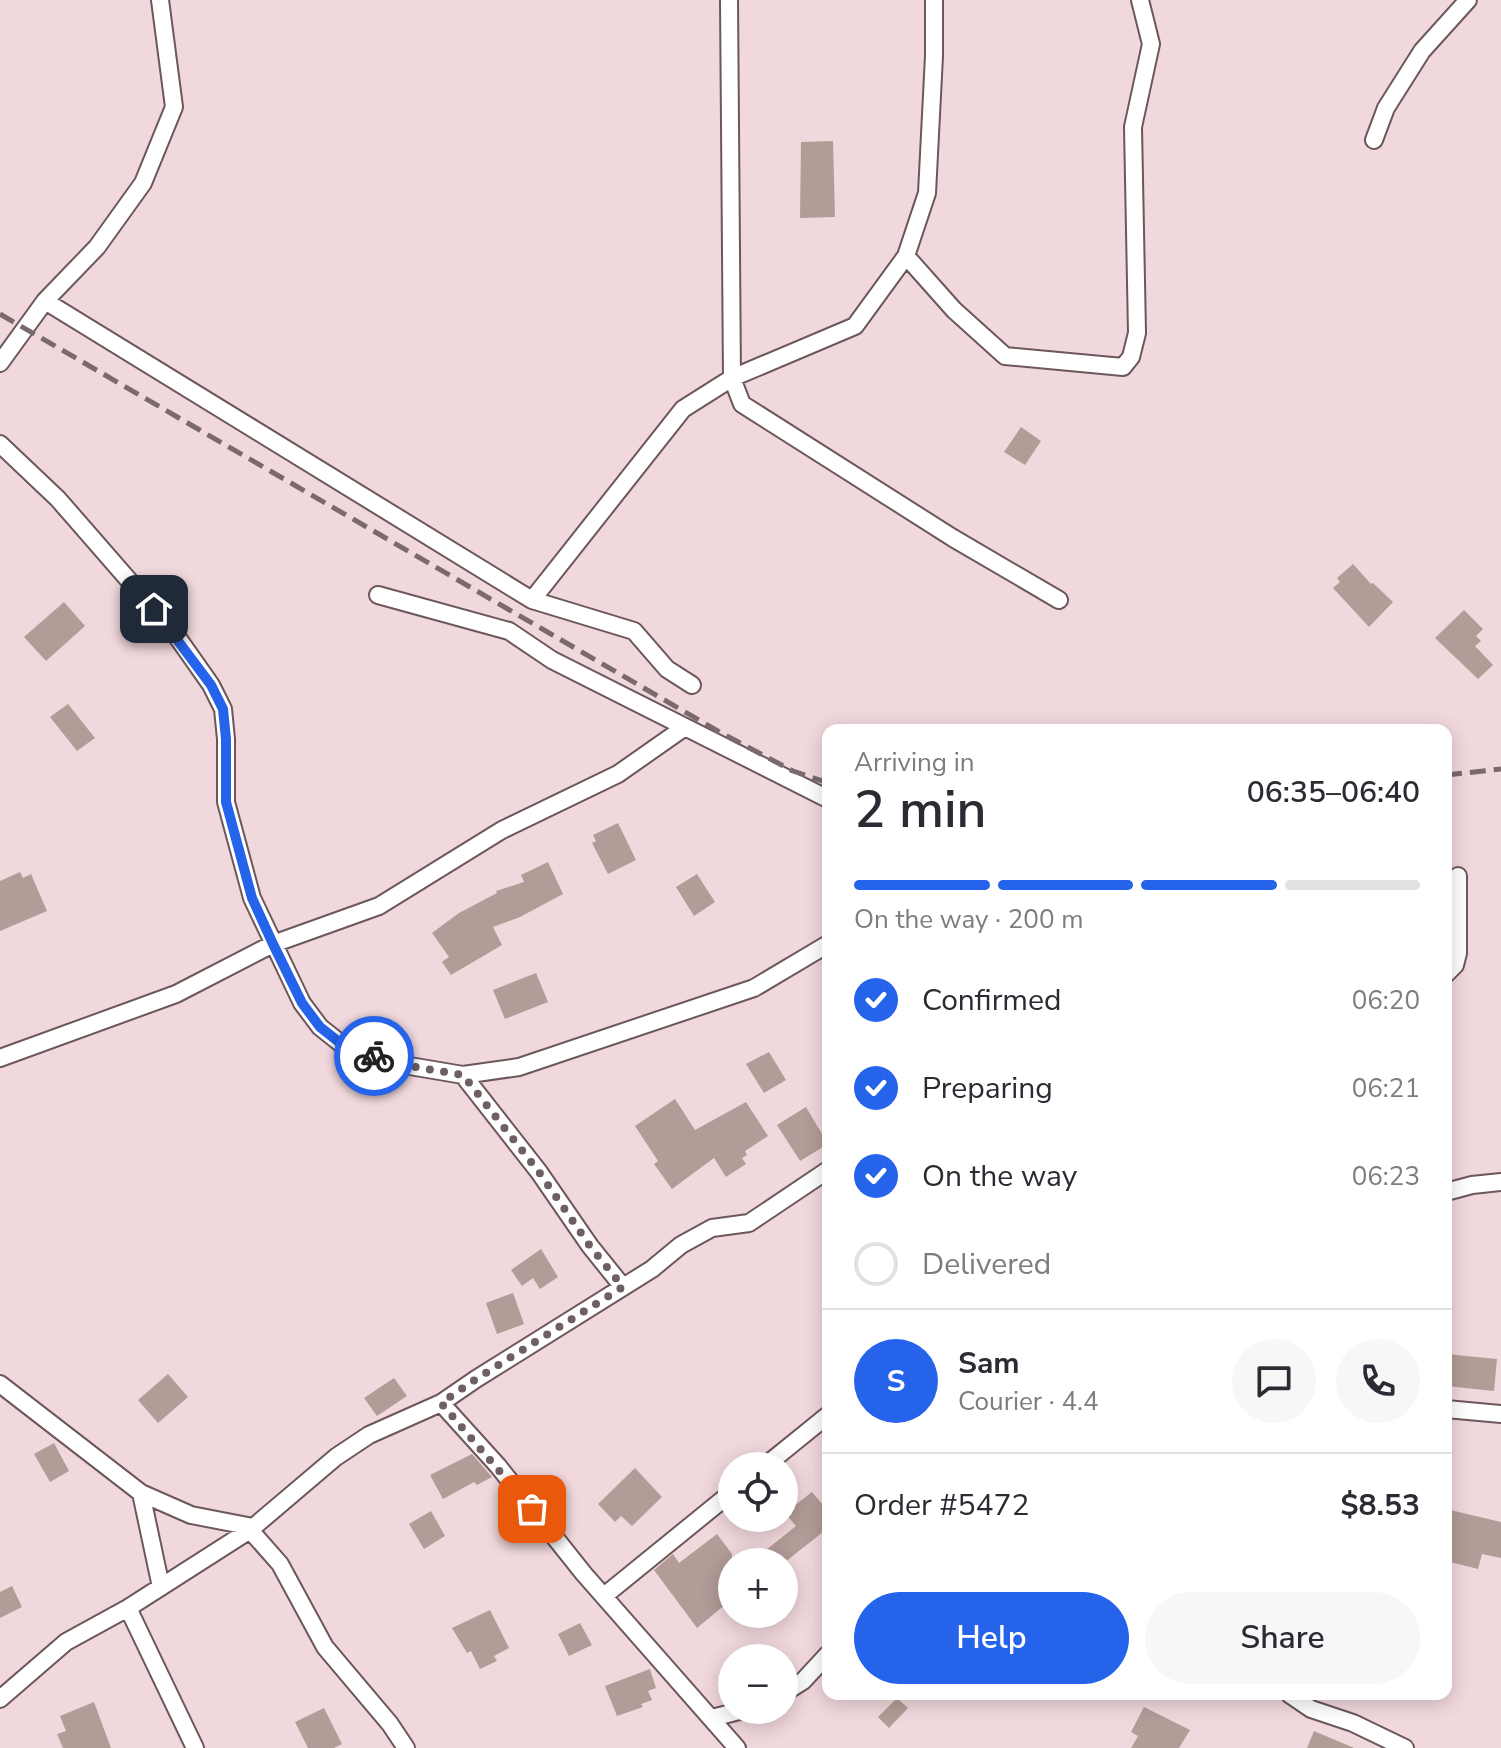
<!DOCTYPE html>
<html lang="en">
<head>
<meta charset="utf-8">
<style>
	body { margin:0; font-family:"Nunito Sans",sans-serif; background:#f7f7f7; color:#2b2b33; height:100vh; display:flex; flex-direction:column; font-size:30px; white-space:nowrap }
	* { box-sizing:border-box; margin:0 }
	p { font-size:26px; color:#7c7c81 }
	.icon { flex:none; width:44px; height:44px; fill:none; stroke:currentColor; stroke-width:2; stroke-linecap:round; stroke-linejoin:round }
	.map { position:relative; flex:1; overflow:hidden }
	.panel { position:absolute; left:822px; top:724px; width:630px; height:976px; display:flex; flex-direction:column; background:#fff; border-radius:16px; box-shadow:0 4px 20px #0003 }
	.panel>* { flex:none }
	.buttons { position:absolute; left:718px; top:1452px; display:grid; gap:16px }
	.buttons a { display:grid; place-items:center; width:80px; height:80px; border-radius:50%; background:#fff; box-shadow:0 4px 20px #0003; font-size:40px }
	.pin { position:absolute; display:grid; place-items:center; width:68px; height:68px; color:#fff; margin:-34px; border-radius:16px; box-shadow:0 4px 12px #0006 }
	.courier { position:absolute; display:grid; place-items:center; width:80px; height:80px; margin:-40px; border:6px solid #2563eb; border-radius:50%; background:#fff; color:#222; box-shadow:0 2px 10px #0007 }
	.overview em { font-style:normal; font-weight:600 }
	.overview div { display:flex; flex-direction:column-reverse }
	.overview { display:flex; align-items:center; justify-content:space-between; height:136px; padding:0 32px }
	h1 { font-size:52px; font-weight:600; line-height:60px }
	.bar { display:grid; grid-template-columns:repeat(4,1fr); gap:12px 8px; align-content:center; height:96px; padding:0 32px }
	.bar i { height:10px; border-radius:6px; background:#e1e1e2 }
	.bar .current { background:#2563eb }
	.bar p { grid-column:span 4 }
	.line { display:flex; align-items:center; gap:20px; padding:0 32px; border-top:2px solid #e1e1e2 }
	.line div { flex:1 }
	.round { display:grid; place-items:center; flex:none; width:84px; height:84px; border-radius:42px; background:#f7f7f7 }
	ol { padding:0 32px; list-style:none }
	li { display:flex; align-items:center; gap:24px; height:88px }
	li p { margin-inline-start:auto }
	li .icon { padding:8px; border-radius:50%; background:#2563eb; color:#fff; stroke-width:4 }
	li:last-child { color:#7c7c81 }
	li i { width:44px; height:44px; border:4px solid #e1e1e2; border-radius:50% }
	.button { display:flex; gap:16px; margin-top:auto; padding:16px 32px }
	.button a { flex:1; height:92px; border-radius:48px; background:#2563eb; color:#fff; font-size:32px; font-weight:600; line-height:92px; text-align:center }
	.button a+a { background:#f7f7f7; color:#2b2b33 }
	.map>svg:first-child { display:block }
</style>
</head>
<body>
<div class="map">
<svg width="1501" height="1748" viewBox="0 0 1501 1748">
	<rect width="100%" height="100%" fill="#f1d8dc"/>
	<path fill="#b39c97" d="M833,141L835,217L800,218L801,142Z
		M1021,427L1041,441L1025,465L1004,452Z
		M1353,564L1371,584L1373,583L1393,602L1369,627L1333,588L1340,582L1337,578Z
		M64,602L85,626L46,661L24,637Z
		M1464,610L1483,629L1476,636L1481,641L1475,646L1493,665L1478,679L1435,638Z
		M68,704L95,738L77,751L50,717Z
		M618,823L636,860L608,874L592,843L596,841L593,835Z
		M548,862L563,894L520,917L493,927L502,945L451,975L442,962L449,957L432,933L459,913L497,893L496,891L524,882L521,875Z
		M20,872L23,878L31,874L47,911L0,931V881Z
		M697,874L715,902L694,916L676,887Z
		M536,973L548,1002L505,1019L493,990Z
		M769,1052L786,1080L764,1093L746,1064Z
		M675,1099L695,1130L746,1102L768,1136L745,1151L747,1155L742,1158L746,1164L726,1177L714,1158L672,1189L654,1164L658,1161L635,1126Z
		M806,1107L828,1144L800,1161L777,1125Z
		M541,1249L558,1277L540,1289L533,1278L522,1286L511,1270Z
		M513,1293L524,1324L497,1334L486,1303Z
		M1446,1354L1497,1359L1494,1391L1446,1386Z
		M168,1374L188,1397L158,1423L138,1400Z
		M394,1378L407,1396L377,1416L364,1398Z
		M54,1443L69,1471L50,1482L34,1454Z
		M472,1454L492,1477L477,1485L474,1482L443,1499L430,1475Z
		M635,1468L662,1497L632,1526L621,1516L615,1522L598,1504Z
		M812,1492L828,1511V1528L785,1562H751L796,1526L785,1513Z
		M1446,1509L1501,1522V1558L1482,1554L1478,1569L1446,1561Z
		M431,1511L445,1536L424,1549L409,1524Z
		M717,1534L732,1554V1599L697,1628L654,1570L673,1554L679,1563Z
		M12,1586L22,1607L0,1618V1592Z
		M490,1610L509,1648L494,1656L497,1661L480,1669L471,1651L467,1653L452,1628Z
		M580,1623L592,1645L569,1656L558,1634Z
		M650,1669L656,1688L648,1691L652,1700L641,1704L643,1707L617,1716L605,1686Z
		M897,1698L908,1708L889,1728L878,1717Z
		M94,1702L111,1748H63L57,1734L66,1731L60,1716Z
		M1144,1707L1190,1730L1179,1748H1131L1138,1736L1131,1732Z
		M324,1708L342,1744L334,1748H308L295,1722Z
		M1314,1731L1354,1748H1307Z"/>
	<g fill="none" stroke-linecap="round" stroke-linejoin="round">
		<defs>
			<path id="street" d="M729,0L732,378L742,404L953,538L1059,600
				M1374,140L1386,108L1422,51L1468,0
				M906,256L954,310L1005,356L1123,367L1131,357L1137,333L1133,127L1151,44L1140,0
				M45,301L532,600L634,631L667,669L692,685
				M0,363L45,301L97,247L143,183L174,107L160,0
				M0,444L58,499L173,631L211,685L223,709L226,739V802L252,898L302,1003L320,1027L344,1046L398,1064L463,1075L519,1067L754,988L828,944
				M378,595L509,631L552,660L828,799
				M532,600L683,409L732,378L855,326L906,256L927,193L934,56V0
				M1446,974L1455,965L1458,953V876
				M0,1058L176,994L273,944L379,906L502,830L618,774L685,727
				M463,1075L539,1172L590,1246L623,1287
				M1446,1192L1472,1185L1501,1182
				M0,1384L141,1493L191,1515L253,1527
				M441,1403L498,1466L584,1574L737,1748
				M1446,1409L1501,1414
				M765,1466L828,1415
				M141,1493L161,1587
				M250,1530L280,1564L325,1647L390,1724L406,1748
				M604,1596L732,1492
				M128,1608L195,1748
				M784,1693L803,1681L828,1654
				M1289,1694L1311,1709L1353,1723L1405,1748
				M0,1699L66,1642L128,1608L250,1530L336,1457L369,1435L441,1403L476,1379L652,1269L681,1245L712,1228L749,1223L828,1170
				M712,1718L743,1710"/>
		</defs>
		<use href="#street" stroke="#6c575b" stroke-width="20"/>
		<use href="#street" stroke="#fff" stroke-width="16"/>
		<path stroke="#7a6a6d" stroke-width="5" stroke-dasharray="16 8" stroke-linecap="butt" d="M0,314L723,734L793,771L828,783
			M1446,775L1501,769"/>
	</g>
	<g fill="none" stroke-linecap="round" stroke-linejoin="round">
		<path stroke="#6e5f62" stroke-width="8" stroke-dasharray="0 14.4" d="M374,1056L398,1064L463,1075L539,1172L590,1246L623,1287L476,1379L441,1403L532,1509"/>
		<path stroke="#2563eb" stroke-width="10" d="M154,609L211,685L223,709L226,739V802L252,898L273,944L302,1003L320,1027L344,1046L374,1056"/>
	</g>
</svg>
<div class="buttons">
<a><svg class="icon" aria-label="locate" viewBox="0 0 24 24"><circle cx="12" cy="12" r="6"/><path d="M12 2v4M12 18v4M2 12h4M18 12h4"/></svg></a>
<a>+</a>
<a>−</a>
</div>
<div class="pin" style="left:532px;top:1509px;background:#ea580c"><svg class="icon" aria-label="bag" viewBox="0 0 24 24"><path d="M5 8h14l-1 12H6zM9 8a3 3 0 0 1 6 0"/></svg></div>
<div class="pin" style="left:154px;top:609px;background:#1f2937"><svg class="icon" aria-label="home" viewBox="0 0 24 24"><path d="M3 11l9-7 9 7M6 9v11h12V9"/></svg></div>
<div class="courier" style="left:374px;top:1056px"><svg class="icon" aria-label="bike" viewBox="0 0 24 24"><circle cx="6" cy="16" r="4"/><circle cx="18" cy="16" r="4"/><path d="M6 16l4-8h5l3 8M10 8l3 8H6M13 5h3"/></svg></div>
<section class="panel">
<div class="overview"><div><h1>2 min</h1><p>Arriving in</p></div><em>06:35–06:40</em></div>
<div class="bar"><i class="current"></i><i class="current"></i><i class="current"></i><i></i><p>On the way · 200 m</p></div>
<ol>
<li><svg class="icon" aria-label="check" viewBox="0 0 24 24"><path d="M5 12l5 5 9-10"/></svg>Confirmed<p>06:20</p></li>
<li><svg class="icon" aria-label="check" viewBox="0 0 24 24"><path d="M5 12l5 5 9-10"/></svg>Preparing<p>06:21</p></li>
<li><svg class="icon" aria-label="check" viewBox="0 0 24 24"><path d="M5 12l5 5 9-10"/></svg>On the way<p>06:23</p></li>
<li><i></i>Delivered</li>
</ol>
<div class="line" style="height:144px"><b class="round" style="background:#2563eb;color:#fff">S</b><div><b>Sam</b><p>Courier · 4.4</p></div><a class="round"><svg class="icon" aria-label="chat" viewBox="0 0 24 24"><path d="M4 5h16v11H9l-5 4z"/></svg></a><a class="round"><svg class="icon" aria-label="phone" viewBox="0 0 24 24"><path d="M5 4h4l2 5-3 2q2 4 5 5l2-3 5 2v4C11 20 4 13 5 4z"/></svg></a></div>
<div class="line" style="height:104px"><div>Order #5472</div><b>$8.53</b></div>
<div class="button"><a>Help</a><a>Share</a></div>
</section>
</div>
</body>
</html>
